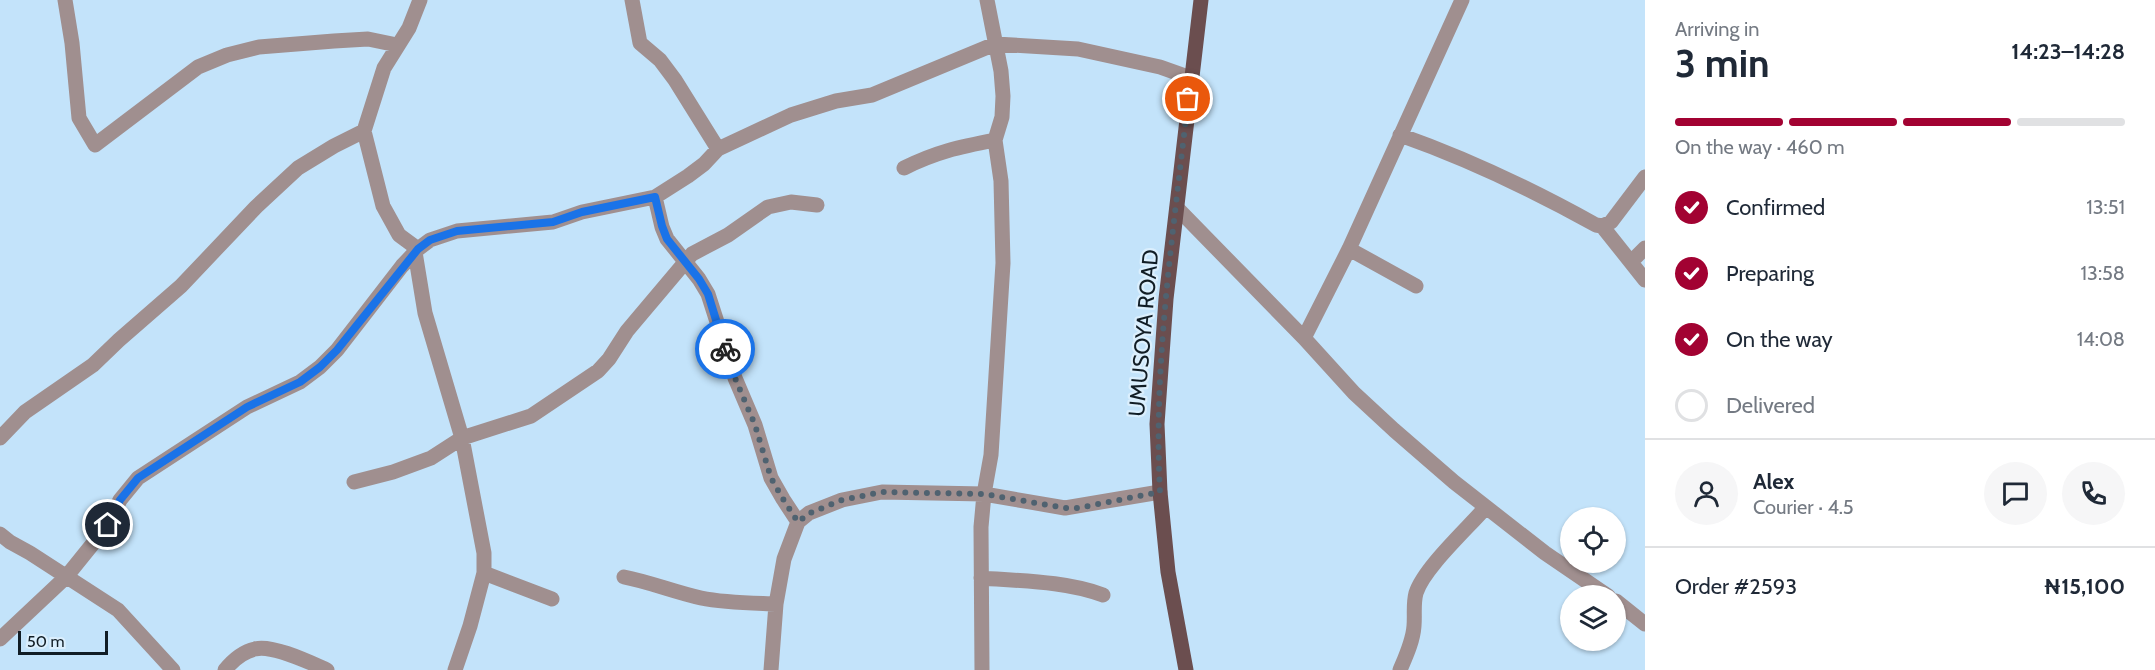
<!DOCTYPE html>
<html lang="en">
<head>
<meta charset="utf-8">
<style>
	body { margin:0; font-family:Cabin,sans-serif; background:#f6f6f7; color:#1f2937; height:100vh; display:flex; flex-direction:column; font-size:22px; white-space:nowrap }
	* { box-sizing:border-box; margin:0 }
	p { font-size:20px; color:#747a83 }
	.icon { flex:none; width:33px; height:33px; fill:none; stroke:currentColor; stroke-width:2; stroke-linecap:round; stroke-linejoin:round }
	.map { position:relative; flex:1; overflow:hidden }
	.sheet { display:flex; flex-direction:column; background:#fff; width:510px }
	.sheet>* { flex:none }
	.buttons { position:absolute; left:1560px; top:507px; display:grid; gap:12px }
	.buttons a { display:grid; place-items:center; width:66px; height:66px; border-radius:50%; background:#fff; box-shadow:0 2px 4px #0004; font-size:30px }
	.scale { position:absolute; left:18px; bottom:15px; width:90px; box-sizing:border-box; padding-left:6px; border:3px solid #111d25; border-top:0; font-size:16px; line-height:21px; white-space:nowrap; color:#111d25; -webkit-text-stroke:4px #dbeffd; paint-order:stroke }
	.pin { position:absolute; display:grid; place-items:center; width:51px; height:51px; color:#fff; margin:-26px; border:3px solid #fff; border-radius:50%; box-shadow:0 2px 6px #0007 }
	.courier { position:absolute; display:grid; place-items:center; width:60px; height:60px; margin:-30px; border:4px solid #1a73e8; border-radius:50%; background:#fff; color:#222; box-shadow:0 2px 8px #0007 }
	.headline em { font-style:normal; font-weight:700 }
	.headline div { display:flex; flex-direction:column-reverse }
	.headline { display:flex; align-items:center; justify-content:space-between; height:102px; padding:0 30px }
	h1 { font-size:39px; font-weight:700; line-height:45px }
	.bar { display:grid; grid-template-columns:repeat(4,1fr); gap:9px 6px; align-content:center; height:72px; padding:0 30px }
	.bar i { height:8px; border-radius:4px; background:#e0e1e3 }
	.bar .on { background:#a20232 }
	.bar p { grid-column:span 4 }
	.line { display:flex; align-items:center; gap:15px; padding:0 30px; border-top:2px solid #e0e1e3 }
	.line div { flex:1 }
	.round { display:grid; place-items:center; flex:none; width:63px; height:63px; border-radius:32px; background:#f6f6f7 }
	ol { padding:0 30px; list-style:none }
	li { display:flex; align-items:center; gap:18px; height:66px }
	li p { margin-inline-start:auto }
	li .icon { padding:6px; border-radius:50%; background:#a20232; color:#fff; stroke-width:4 }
	li:last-child { color:#747a83 }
	li i { width:33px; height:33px; border:3px solid #e0e1e3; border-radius:50% }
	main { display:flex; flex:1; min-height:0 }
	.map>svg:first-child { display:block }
</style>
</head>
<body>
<main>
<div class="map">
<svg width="1645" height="670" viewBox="0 0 1645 670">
	<rect width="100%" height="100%" fill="#c3e3fa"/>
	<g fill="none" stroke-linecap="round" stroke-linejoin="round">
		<path stroke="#a08f8f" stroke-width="15" d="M65,0L72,43L79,118L95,145L198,67L227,55L259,47L334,41L368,39L397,45
			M632,0L640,43L660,60L675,80L718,149
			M1400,135C1468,159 1533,190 1596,225L1602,226L1645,280
			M904,168C936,152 959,147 995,140
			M655,197L662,227L667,239L699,279L708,294L735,378L755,425L771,478L783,499L798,522
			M1177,208L1304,338L1354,393L1394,430L1454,482L1545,553L1608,596
			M1602,226L1611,222L1645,177
			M418,249L399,235L383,206L364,131L384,68L409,28L420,0
			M1349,249L1416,286
			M415,252L425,313L462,438L484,553V573L470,626L455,670
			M1632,261L1645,248
			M1304,338L1349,249L1462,0
			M0,438L25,412L93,365L119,340L181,286L256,207L298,168L334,146L364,131
			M354,482L393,472L431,458L462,438L531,416L598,371L609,359L627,331L692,254L728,235L768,207L791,202L817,205
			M0,534L10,542L30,553L118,610L173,670
			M484,573L552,599
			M624,577C650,582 674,592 701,598C725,603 751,603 776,604
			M981,578C1020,581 1066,581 1103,595
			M1616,601L1645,624
			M0,639L66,577L108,525L120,500L138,478L247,407L300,382L320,367L337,350L402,266L418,249L430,240L457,231L553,222L582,212L655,197L688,176L704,164L718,149L791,115L836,101L872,95L995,44L1078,49L1160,67L1191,78
			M225,670C233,660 242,652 255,649C272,644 311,663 327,670
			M771,670L776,604L784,559L798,522L809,513L842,500L882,492L984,494L1065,508L1160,492
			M982,670L981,527L984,494L991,455L1003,263L1001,181L995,140L1002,117L1003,96L1001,71L987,0
			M1400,670C1406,656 1413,641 1414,626C1415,615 1413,604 1416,593C1424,568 1467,529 1486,507"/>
		<path stroke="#6b4e4f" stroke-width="15" d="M1186,670L1168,572L1160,492L1157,424L1166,299L1201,0"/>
	</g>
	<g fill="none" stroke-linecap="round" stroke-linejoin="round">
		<path stroke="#4f6270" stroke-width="6" stroke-dasharray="0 10.8" d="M725,349L735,378L755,425L771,478L783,499L798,522L810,513L842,500L882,492L984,494L1065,508H1078L1160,492C1153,361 1174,230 1188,99"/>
		<path stroke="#1a73e8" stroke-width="8" d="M108,525L120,500L138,478L247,407L300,382L320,367L337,350L418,249L430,240L457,231L553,222L582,212L655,197L662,226L667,239L699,279L708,294L725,349"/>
	</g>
	<g text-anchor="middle" stroke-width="4.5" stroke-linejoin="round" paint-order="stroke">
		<g font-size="22" fill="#111d25" stroke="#dbeffd">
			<text transform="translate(1143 333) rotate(-85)" y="8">UMUSOYA ROAD</text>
		</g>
	</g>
</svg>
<div class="buttons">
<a><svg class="icon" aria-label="locate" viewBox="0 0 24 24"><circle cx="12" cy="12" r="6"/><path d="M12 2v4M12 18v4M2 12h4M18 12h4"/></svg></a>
<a><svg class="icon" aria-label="layers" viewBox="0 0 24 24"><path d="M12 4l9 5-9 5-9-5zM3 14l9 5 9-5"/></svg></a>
</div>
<div class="scale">50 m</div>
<div class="pin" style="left:1188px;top:99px;background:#ea580c"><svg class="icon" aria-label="bag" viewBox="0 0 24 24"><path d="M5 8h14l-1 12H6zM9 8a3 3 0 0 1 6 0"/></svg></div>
<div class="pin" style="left:108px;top:525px;background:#1f2937"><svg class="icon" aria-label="home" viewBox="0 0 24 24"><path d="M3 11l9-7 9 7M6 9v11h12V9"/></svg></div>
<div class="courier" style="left:725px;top:349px"><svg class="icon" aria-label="bike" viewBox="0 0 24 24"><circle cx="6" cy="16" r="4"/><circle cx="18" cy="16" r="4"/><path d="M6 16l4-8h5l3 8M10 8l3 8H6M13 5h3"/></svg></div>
</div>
<section class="sheet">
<div class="headline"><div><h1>3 min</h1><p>Arriving in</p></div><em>14:23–14:28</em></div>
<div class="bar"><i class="on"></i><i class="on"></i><i class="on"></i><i></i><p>On the way · 460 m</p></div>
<ol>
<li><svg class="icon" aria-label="check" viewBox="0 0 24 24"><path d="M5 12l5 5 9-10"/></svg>Confirmed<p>13:51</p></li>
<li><svg class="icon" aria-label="check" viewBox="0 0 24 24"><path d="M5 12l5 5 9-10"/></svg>Preparing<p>13:58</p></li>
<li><svg class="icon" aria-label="check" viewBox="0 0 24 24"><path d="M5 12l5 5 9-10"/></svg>On the way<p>14:08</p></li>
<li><i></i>Delivered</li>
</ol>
<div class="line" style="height:108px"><a class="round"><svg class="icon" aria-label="person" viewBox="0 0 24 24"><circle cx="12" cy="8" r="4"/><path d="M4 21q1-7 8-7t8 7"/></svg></a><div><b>Alex</b><p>Courier · 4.5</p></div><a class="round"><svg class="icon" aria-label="chat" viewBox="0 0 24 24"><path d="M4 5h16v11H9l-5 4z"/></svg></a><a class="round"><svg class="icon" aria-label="phone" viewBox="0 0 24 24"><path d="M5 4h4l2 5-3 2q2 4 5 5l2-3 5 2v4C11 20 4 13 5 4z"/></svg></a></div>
<div class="line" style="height:78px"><div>Order #2593</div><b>₦15,100</b></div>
</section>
</main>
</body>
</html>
